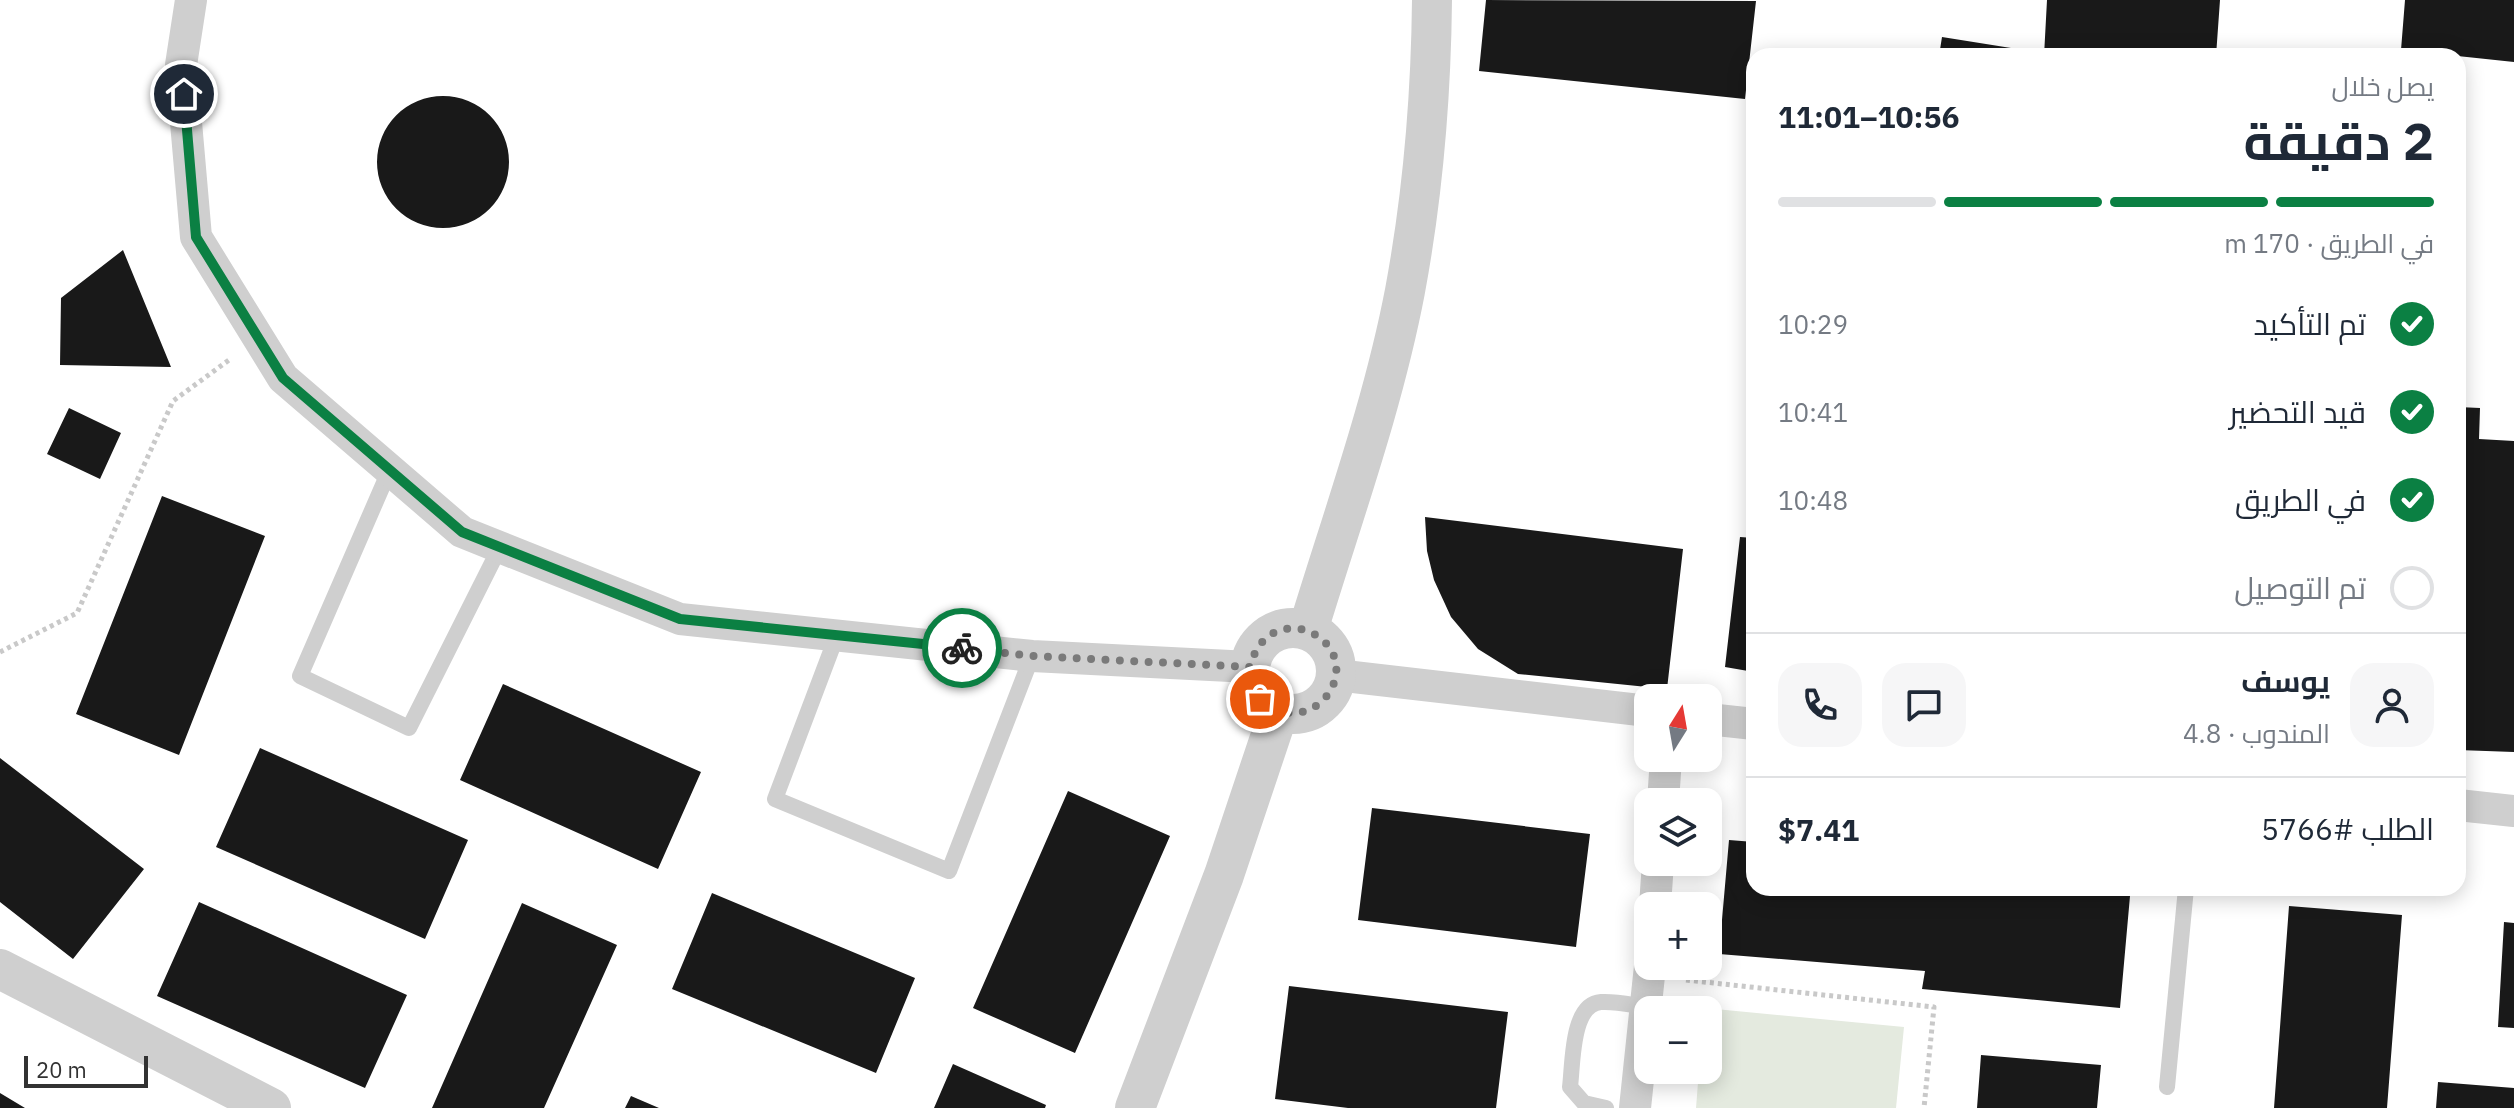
<!DOCTYPE html>
<html lang="ar">
<head>
<meta charset="utf-8">
<style>
	body { margin:0; font-family:"IBM Plex Sans",Cairo,sans-serif; background:#f6f6f7; color:#1f2937; direction:rtl; height:100vh; display:flex; flex-direction:column; font-size:30px; white-space:nowrap }
	* { box-sizing:border-box; margin:0 }
	p { font-size:26px; color:#747a83 }
	.icon { flex:none; width:44px; height:44px; fill:none; stroke:currentColor; stroke-width:2; stroke-linecap:round; stroke-linejoin:round }
	.map { position:relative; flex:1; overflow:hidden; direction:ltr }
	.sheet { position:absolute; left:1746px; top:48px; width:720px; height:848px; display:flex; flex-direction:column; background:#fff; border-radius:24px; box-shadow:0 4px 20px #0003; direction:rtl }
	.sheet>* { flex:none }
	.needle { width:52px; rotate:11deg }
	.tools { position:absolute; left:1634px; top:684px; display:grid; gap:16px }
	.tools a { display:grid; place-items:center; width:88px; height:88px; border-radius:16px; background:#fff; box-shadow:0 4px 20px #0003; font-size:40px }
	.scale { position:absolute; left:24px; bottom:20px; width:124px; box-sizing:border-box; padding-left:8px; border:4px solid #323232; border-top:0; font-size:22px; line-height:28px; white-space:nowrap; color:#323232; -webkit-text-stroke:6px #fff; paint-order:stroke }
	.pin { position:absolute; display:grid; place-items:center; width:68px; height:68px; color:#fff; margin:-34px; border:4px solid #fff; border-radius:50%; box-shadow:0 2px 8px #0007 }
	.courier { position:absolute; display:grid; place-items:center; width:80px; height:80px; margin:-40px; border:6px solid #0b8043; border-radius:50%; background:#fff; color:#222; box-shadow:0 2px 10px #0007 }
	.overview em { font-style:normal; font-weight:700 }
	.overview div { display:flex; flex-direction:column-reverse }
	.overview { display:flex; align-items:center; justify-content:space-between; height:136px; padding:0 32px }
	h1 { font-size:52px; font-weight:700; line-height:60px }
	.bar { display:grid; grid-template-columns:repeat(4,1fr); gap:12px 8px; align-content:center; height:96px; padding:0 32px }
	.bar i { height:10px; border-radius:6px; background:#e0e1e3 }
	.bar .current { background:#0b8043 }
	.bar p { grid-column:span 4 }
	.line { display:flex; align-items:center; gap:20px; padding:0 32px; border-top:2px solid #e0e1e3 }
	.line div { flex:1 }
	.round { display:grid; place-items:center; flex:none; width:84px; height:84px; border-radius:24px; background:#f6f6f7 }
	ol { padding:0 32px; list-style:none }
	li { display:flex; align-items:center; gap:24px; height:88px }
	li p { margin-inline-start:auto }
	li .icon { padding:8px; border-radius:50%; background:#0b8043; color:#fff; stroke-width:4 }
	li:last-child { color:#747a83 }
	li i { width:44px; height:44px; border:4px solid #e0e1e3; border-radius:50% }
	.map>svg:first-child { display:block }
</style>
</head>
<body>
<div class="map">
<svg width="2514" height="1108" viewBox="0 0 2514 1108">
	<rect width="100%" height="100%" fill="#fff"/>
	<path fill="#e4eadf" d="M1705,1008L1904,1027L1896,1108H1696L1699,1070H1708V1010Z"/>
	<path fill="#191919" d="M1486,0L1756,1L1745,99L1479,71Z
		M2047,0H2220L2216,56H2044Z
		M2405,0H2514V62L2401,50Z
		M1942,37L2011,48L2009,56H1939Z
		M377 162a66 66 0 1 1 132 0a66 66 0 1 1-132 0Z
		M123,250L171,367L60,365L61,298Z
		M2458,407L2480,408L2479,439L2514,441V752L2458,750Z
		M69,408L121,433L100,479L47,454Z
		M162,496L265,536L179,755L76,714Z
		M1425,517L1683,549L1667,689L1518,674L1478,649L1451,617L1434,580L1427,551Z
		M1740,537L1754,538V672L1725,667Z
		M503,684L701,772L658,869L460,780Z
		M260,748L468,840L425,939L216,847Z
		M0,758L144,869L73,959L0,902Z
		M1068,791L1170,836L1075,1053L973,1008Z
		M1372,808L1590,834L1576,947L1358,920Z
		M1729,840L1754,842V888H2042L2130,896L2120,1008L1922,989L1925,971L1719,954Z
		M712,893L915,978L876,1073L672,989Z
		M199,902L407,995L365,1088L157,996Z
		M522,903L617,945L544,1108H432Z
		M2289,906L2402,915L2387,1108H2274Z
		M2504,922L2514,923V1028L2498,1027Z
		M1289,986L1508,1012L1496,1108H1348L1275,1099Z
		M1981,1055L2101,1065L2097,1108H1977Z
		M953,1064L1046,1105L1045,1108H934Z
		M2438,1082L2514,1088V1108H2436Z
		M0,1093L25,1108H0Z
		M631,1096L659,1108H625Z"/>
	<g fill="none" stroke-linecap="round" stroke-linejoin="round">
		<path stroke="#c9c9c9" stroke-width="5" stroke-dasharray="4 4" stroke-linecap="butt" d="M0,652L77,613L173,401L229,360
			M1686,980L1934,1007L1924,1108"/>
		<path stroke="#cfcfcf" stroke-width="16" d="M390,469L300,676L409,728L500,547
			M837,635L775,799L949,871L1032,656
			M2167,1087L2186,888
			M1606,1108L1584,1103L1570,1087C1573,1064 1571,1004 1601,1002C1616,1001 1632,1005 1647,1007"/>
		<path stroke="#cfcfcf" stroke-width="32" d="M191,0L181,65L196,237L283,378L462,532L680,619L1032,656L1250,667
			M1336,675L1648,711
			M1708,719L1754,724
			M1663,802L1666,758
			M2458,805L2514,811
			M1655,906L1658,862
			M1635,1108L1650,966"/>
		<path stroke="#cfcfcf" stroke-width="40" d="M1250 671a43 43 0 1 1 86 0a43 43 0 1 1-86 0Z
			M1308,630C1342,518 1383,406 1405,291C1423,194 1431,98 1432,0
			M0,969L271,1108
			M1135,1108L1224,875L1279,711"/>
	</g>
	<g fill="none" stroke-linecap="round" stroke-linejoin="round">
		<path stroke="#7a7a7a" stroke-width="8" stroke-dasharray="0 14.4" d="M962,648L1032,656L1250,667C1255,648 1265,633 1285,629C1298,627 1310,630 1320,638C1365,673 1308,743 1260,699"/>
		<path stroke="#0b8043" stroke-width="10" d="M184,94L196,237L283,378L462,532L680,619L962,648"/>
	</g>
</svg>
<div class="tools">
<a><svg class="needle" viewBox="-14 -14 28 28"><path d="M0-13l5 13h-10z" fill="#e53935"/><path d="M0 13l5-13h-10z" fill="#747a83"/></svg></a>
<a><svg class="icon" aria-label="layers" viewBox="0 0 24 24"><path d="M12 4l9 5-9 5-9-5zM3 14l9 5 9-5"/></svg></a>
<a>+</a>
<a>−</a>
</div>
<div class="scale">20 m</div>
<div class="pin" style="left:1260px;top:699px;background:#ea580c"><svg class="icon" aria-label="bag" viewBox="0 0 24 24"><path d="M5 8h14l-1 12H6zM9 8a3 3 0 0 1 6 0"/></svg></div>
<div class="pin" style="left:184px;top:94px;background:#1f2937"><svg class="icon" aria-label="home" viewBox="0 0 24 24"><path d="M3 11l9-7 9 7M6 9v11h12V9"/></svg></div>
<div class="courier" style="left:962px;top:648px"><svg class="icon" aria-label="bike" viewBox="0 0 24 24"><circle cx="6" cy="16" r="4"/><circle cx="18" cy="16" r="4"/><path d="M6 16l4-8h5l3 8M10 8l3 8H6M13 5h3"/></svg></div>
<section class="sheet">
<div class="overview"><div><h1>2 دقيقة</h1><p>يصل خلال</p></div><em>10:56–11:01</em></div>
<div class="bar"><i class="current"></i><i class="current"></i><i class="current"></i><i></i><p>في الطريق · 170 m</p></div>
<ol>
<li><svg class="icon" aria-label="check" viewBox="0 0 24 24"><path d="M5 12l5 5 9-10"/></svg>تم التأكيد<p>10:29</p></li>
<li><svg class="icon" aria-label="check" viewBox="0 0 24 24"><path d="M5 12l5 5 9-10"/></svg>قيد التحضير<p>10:41</p></li>
<li><svg class="icon" aria-label="check" viewBox="0 0 24 24"><path d="M5 12l5 5 9-10"/></svg>في الطريق<p>10:48</p></li>
<li><i></i>تم التوصيل</li>
</ol>
<div class="line" style="height:144px"><a class="round"><svg class="icon" aria-label="person" viewBox="0 0 24 24"><circle cx="12" cy="8" r="4"/><path d="M4 21q1-7 8-7t8 7"/></svg></a><div><b>يوسف</b><p>المندوب · 4.8</p></div><a class="round"><svg class="icon" aria-label="chat" viewBox="0 0 24 24"><path d="M4 5h16v11H9l-5 4z"/></svg></a><a class="round"><svg class="icon" aria-label="phone" viewBox="0 0 24 24"><path d="M5 4h4l2 5-3 2q2 4 5 5l2-3 5 2v4C11 20 4 13 5 4z"/></svg></a></div>
<div class="line" style="height:104px"><div>الطلب #5766</div><b>$7.41</b></div>
</section>
</div>
</body>
</html>
